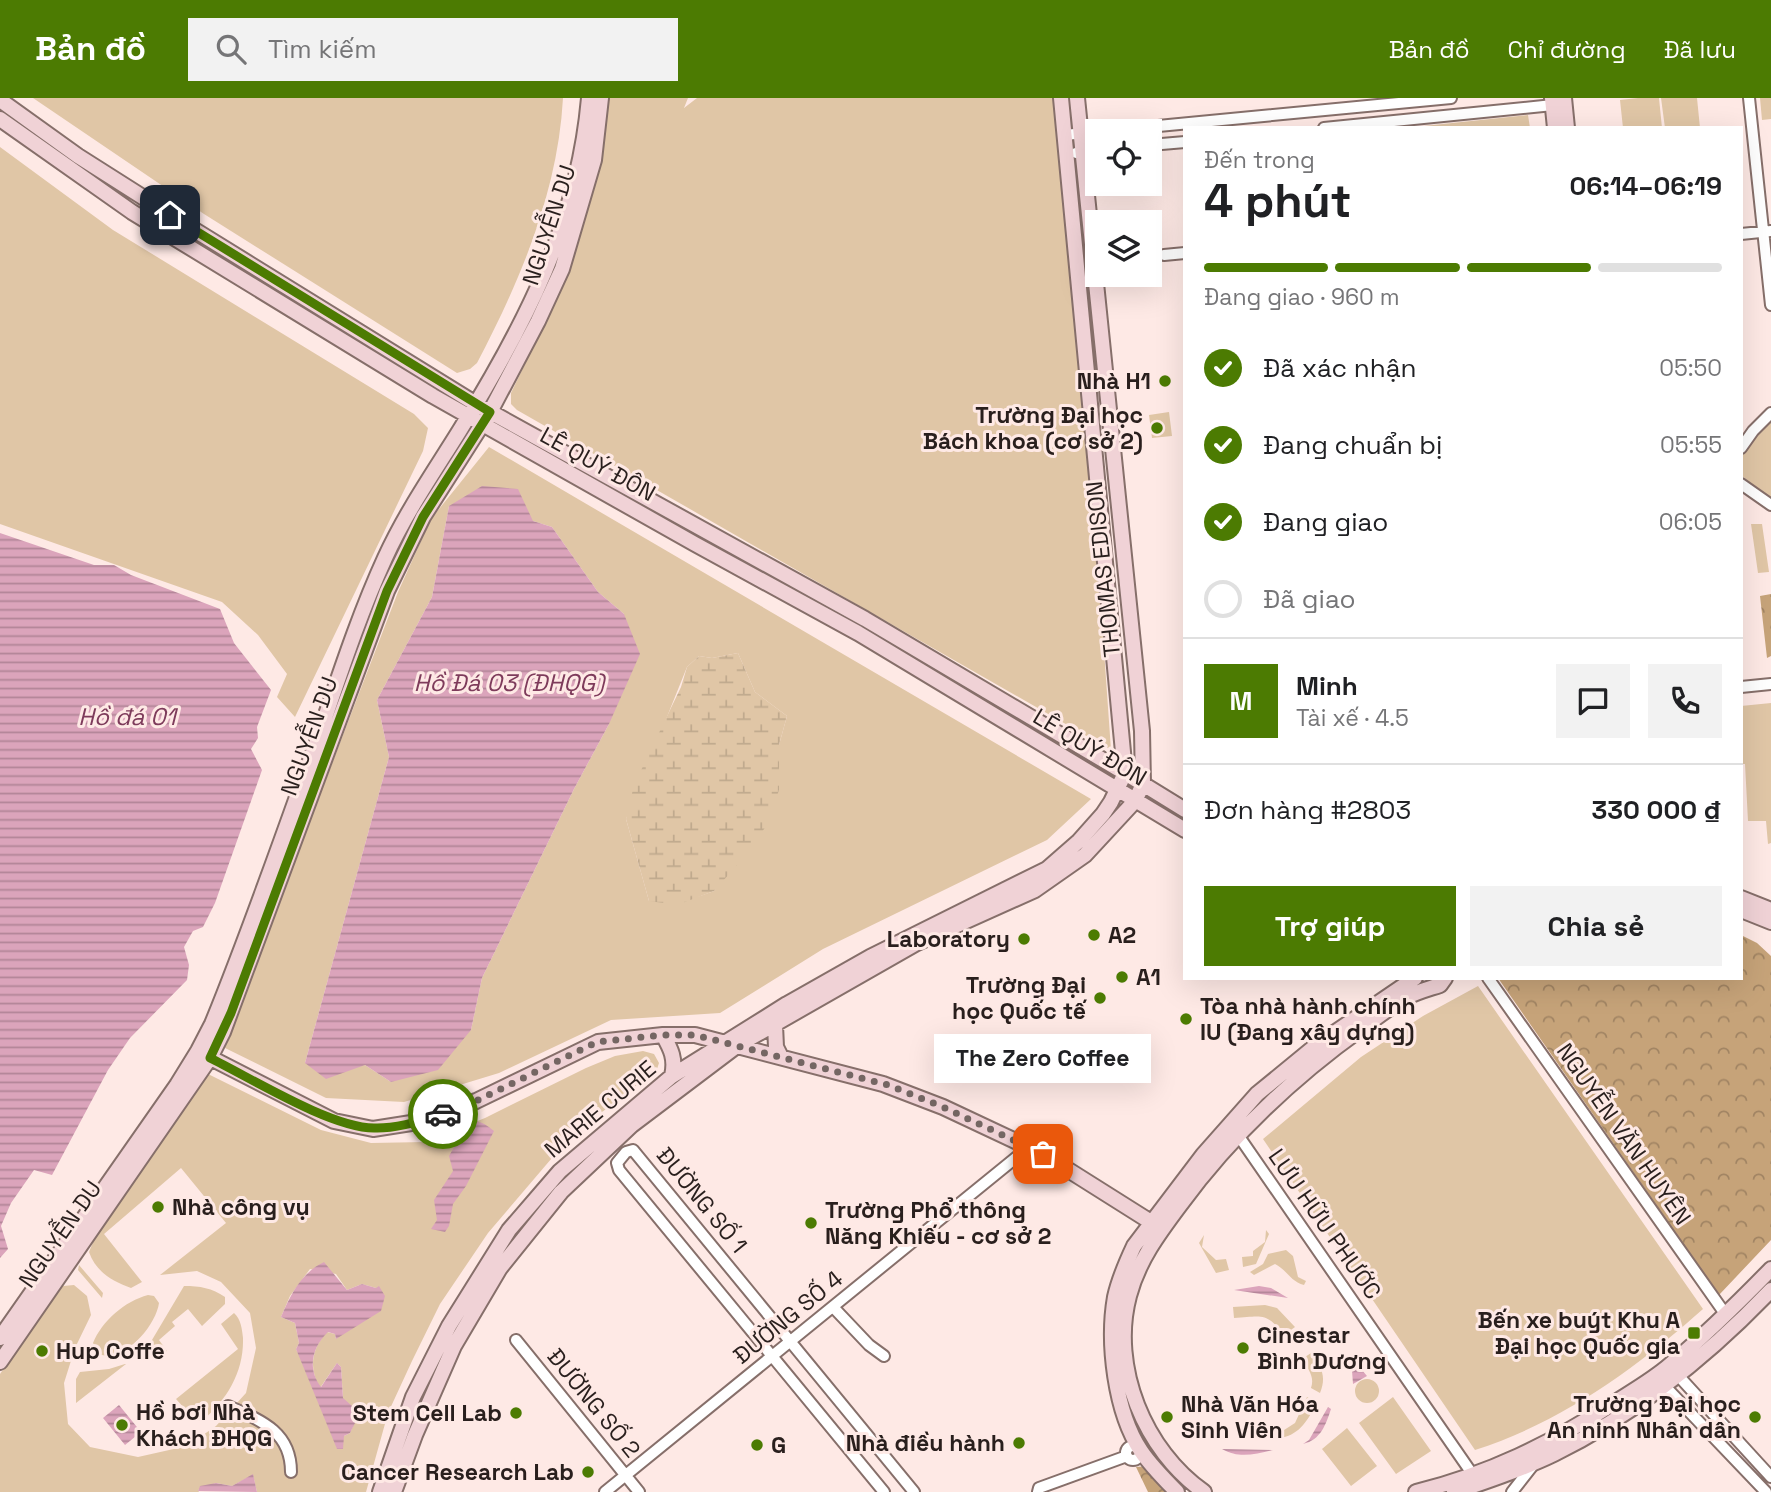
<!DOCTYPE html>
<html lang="vi">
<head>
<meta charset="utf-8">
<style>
	body { margin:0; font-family:"Space Grotesk",sans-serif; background:#f2f2f2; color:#202124; height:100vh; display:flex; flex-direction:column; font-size:26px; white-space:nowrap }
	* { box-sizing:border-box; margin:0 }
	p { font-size:23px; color:#757577 }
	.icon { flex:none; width:38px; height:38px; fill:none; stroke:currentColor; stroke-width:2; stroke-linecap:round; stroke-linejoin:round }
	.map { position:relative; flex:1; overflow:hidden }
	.drawer { position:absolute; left:1183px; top:28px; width:560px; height:854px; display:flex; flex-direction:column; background:#fff; border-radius:0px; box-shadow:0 7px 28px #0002 }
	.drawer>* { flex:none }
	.controls { position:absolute; left:1085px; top:21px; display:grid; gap:14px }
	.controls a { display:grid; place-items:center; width:77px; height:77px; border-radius:0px; background:#fff; box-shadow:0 7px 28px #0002; font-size:35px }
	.pin { position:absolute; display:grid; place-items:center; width:60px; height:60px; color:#fff; margin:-30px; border-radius:14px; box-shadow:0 4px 10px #0006 }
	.courier { position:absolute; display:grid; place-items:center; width:70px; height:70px; margin:-35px; border:5px solid #4c7b02; border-radius:50%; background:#fff; color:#222; box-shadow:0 2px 9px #0007 }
	.bubble { position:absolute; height:49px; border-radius:0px; background:#fff; box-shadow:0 7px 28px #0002; font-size:23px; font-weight:600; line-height:49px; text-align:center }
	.overview em { font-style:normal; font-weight:600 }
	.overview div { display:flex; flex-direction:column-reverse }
	.overview { display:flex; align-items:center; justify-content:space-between; height:119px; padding:0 21px }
	h1 { font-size:46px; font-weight:600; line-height:52px }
	.bar { display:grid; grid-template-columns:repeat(4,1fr); gap:10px 7px; align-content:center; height:84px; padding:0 21px }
	.bar i { height:9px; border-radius:5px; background:#e0e0e0 }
	.bar .active { background:#4c7b02 }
	.bar p { grid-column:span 4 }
	.line { display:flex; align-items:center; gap:18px; padding:0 21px; border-top:2px solid #e0e0e0 }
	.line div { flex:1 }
	.round { display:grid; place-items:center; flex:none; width:74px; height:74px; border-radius:0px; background:#f2f2f2 }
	ol { padding:0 21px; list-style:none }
	li { display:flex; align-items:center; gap:21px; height:77px }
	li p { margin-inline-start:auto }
	li .icon { padding:7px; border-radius:50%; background:#4c7b02; color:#fff; stroke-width:4 }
	li:last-child { color:#757577 }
	li i { width:38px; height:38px; border:4px solid #e0e0e0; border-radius:50% }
	.action { display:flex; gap:14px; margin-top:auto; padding:14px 21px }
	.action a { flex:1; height:80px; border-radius:0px; background:#4c7b02; color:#fff; font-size:28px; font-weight:600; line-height:80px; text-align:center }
	.action a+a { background:#f2f2f2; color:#202124 }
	header { display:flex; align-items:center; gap:42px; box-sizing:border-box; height:98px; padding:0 35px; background:#4c7b02; color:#fff }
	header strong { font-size:33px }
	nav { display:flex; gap:38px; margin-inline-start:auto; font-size:24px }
	.search { width:490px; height:63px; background:#f2f2f2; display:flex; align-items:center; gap:18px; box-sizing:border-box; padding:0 24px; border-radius:0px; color:#757577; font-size:26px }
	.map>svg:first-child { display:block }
</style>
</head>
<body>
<header>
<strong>Bản đồ</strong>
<div class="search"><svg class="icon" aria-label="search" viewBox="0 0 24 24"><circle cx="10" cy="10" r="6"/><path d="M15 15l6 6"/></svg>Tìm kiếm</div>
<nav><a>Bản đồ</a><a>Chỉ đường</a><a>Đã lưu</a></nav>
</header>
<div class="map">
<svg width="1771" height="1394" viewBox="0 0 1771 1394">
	<defs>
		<pattern id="forest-crowns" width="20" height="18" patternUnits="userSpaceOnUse" patternTransform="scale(1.75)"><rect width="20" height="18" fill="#c6a379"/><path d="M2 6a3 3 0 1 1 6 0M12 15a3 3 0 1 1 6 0" fill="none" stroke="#a18463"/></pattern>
		<pattern id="wetland-marsh" width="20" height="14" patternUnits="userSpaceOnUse" patternTransform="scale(1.75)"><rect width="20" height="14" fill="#e0c6a6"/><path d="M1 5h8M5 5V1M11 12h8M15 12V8" fill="none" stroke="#c0aa8e"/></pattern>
		<pattern id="water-rules" width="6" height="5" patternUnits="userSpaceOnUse" patternTransform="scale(1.75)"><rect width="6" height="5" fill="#dba4bb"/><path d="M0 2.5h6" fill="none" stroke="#b28597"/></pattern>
	</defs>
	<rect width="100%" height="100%" fill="#fee9e5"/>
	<path fill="#e0c6a6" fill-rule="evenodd" d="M33,0H563C558,94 520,183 477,265L470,271L457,275L204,116Z
		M607,0H688L684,10L697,0H1057L1085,282L1111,652L517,312L511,306V295L569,174L592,87L606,22Z
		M1638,0H1659L1662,30H1623L1620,2Z
		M1661,0H1697L1700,30H1665Z
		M1760,0H1771V21L1762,22Z
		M1528,17L1530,30H1405Z
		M0,49L113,132L414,316L428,330L423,353L295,619L277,599L287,576L258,537L222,504L0,426Z
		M1169,314L1172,338L1152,340L1149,317Z
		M1771,320V402L1741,377V352Z
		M489,349L1091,701L1047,742L823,851L720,915L611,922L499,975L404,1004L326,1000L223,949L398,494L431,421ZM449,408L533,423L552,429L598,494L624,516L609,626L574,691L482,880L471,932L391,984L365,967L305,965L389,659L377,602L432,499ZM738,555L755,594L787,618L779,647V692L714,793L700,798L649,803L626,721L687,569L699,558L712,560Z
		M1751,426H1762L1769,474L1758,475Z
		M1771,605V745L1768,746L1766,723H1748L1745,666H1741V608Z
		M1478,888L1703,1211C1637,1270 1560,1325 1475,1352L1263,1041L1361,959L1423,918Z
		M643,953L654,956L659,965L657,971L569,1040L488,1135L440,1206L412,1263L388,1315L366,1394H257L253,1377L232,1388L216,1385L198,1392L199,1394H0V1276L63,1188L74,1187L87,1198L91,1217L75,1250L64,1285L68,1326L90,1349L138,1359L187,1348L216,1328L246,1295L256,1250L250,1215L221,1184L197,1173L160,1177L226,1125L181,1070L104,1136L142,1184L131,1190C112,1183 96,1174 89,1154L96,1137L206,975L321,1032L371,1045L425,1044L485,1020L586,970L615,958ZM310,1171L336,1176L347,1192L362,1186L376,1190L336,1241L335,1236L327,1234C312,1250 308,1270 320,1290L337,1265L341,1269L343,1300L353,1328L350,1335L344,1338L298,1255L296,1251L299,1245L295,1225L281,1219L290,1198Z
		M1266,1132L1269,1136L1256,1166L1243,1169L1242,1159L1253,1158V1153L1265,1144Z
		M1204,1137L1202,1149L1216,1162L1226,1161L1229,1172L1216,1175L1199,1145Z
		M1286,1152L1293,1158L1298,1179L1306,1183L1304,1187C1291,1184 1287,1172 1275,1166L1254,1177L1250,1174L1263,1166L1268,1156Z
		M79,1167L103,1195L102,1200L78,1172Z
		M184,1188C200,1188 212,1190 225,1199V1206L202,1228L188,1211L172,1224L175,1228L159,1242L167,1253L159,1260L149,1247Z
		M148,1197L154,1198L159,1205C156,1228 123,1266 99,1256L93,1245C102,1223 125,1203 148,1197Z
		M1265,1207L1277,1210L1295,1229L1284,1237C1266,1213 1261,1219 1234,1220L1233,1209Z
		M234,1215C241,1221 242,1231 243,1240C244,1274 227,1302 202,1323L195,1322L176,1301L238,1251L221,1226Z
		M1311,1255C1321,1268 1327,1278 1320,1295L1311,1290C1315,1278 1308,1271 1302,1261Z
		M125,1266H126L76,1305V1281L80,1274L109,1271Z
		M1355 1293a12 12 0 1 1 24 0a12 12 0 1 1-24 0Z
		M1307,1299L1317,1305C1308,1321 1301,1336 1281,1340V1334L1295,1325Z
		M1393,1299L1431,1353L1396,1376L1359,1325Z
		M1347,1330L1377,1368L1351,1388L1322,1351Z"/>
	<path fill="url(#forest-crowns)" d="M1771,496V558L1767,560L1760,498Z
		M1741,837L1757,845L1771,858V1142L1719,1197L1498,880H1741Z
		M1150,1368L1184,1394H1148L1136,1369Z"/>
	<path fill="url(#wetland-marsh)" d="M738,555L755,594L787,618L779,647V692L767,727L738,766L714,793L677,807L649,803L626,721L634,687L681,589L687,569L699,558L712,560Z"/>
	<path fill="url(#water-rules)" d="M482,388L518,391L533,423L552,429L598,494L624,516L640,556L609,626L574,691L482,880L471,932L438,972L391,984L365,967L326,981L305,965L389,659L377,602L432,499L449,408Z
		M0,435L94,467H114L131,477L220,511L234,545L271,592L257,629L258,640L251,651L262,672L215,805L203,829L193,833L184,849L189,867L187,882L130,940L108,972L52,1077L34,1072L11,1105L1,1128L8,1151L0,1160Z
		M474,1023C483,1024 488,1028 494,1033L466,1088L453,1106L449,1128L445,1134L431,1131L437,1122L434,1102L453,1073L449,1058L468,1025Z
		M324,1164L347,1192L362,1186L376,1190L379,1188L385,1198L381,1213L336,1241L335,1236L328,1234C312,1249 307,1271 321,1289L337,1265L341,1269L343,1300L360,1315L350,1335L344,1338L343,1351H337L296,1251L299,1245L295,1225L281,1219C291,1196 301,1175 324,1164Z
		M1259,1188L1271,1190L1288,1200L1234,1192Z
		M1351,1259L1367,1278L1353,1286Z
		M119,1307L141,1334L125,1347L103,1320Z
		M1328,1309L1331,1311C1326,1326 1321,1342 1303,1346L1309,1342Z
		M1222,1351L1273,1352C1254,1356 1240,1361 1222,1351Z
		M253,1376L257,1394L198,1393L200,1388L216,1385L232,1388Z"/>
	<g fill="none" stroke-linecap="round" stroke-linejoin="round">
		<defs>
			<path id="street" d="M1749,0L1771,207
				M1324,30L1553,7
				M1106,33L1451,0
				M1064,37L1097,34
				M1150,47L1185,44
				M1076,55L1097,53
				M1741,136L1771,133
				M1164,157L1185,155
				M1741,350L1753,333L1771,315
				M1741,386L1771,407
				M1741,589L1771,586
				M1488,880L1726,1217
				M1238,1037L1473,1377
				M833,1209L869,1247L884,1258
				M516,1242L639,1394
				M1674,1273L1771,1379
				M1659,1282L1766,1394
				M228,1308C260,1322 291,1333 291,1374
				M1126 1355a7 7 0 1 1 14 0a7 7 0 1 1-14 0Z
				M605,1394L1029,1049
				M884,1394L619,1072L617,1065L626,1054L633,1052L914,1394
				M1038,1394L1039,1390L1127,1358
				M1512,1394L1534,1366"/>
			<path id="secondary" d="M1552,0L1555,30
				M1564,0L1567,30
				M0,2L78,58L193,131L476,306L865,521L1125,675L1185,712
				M0,21L132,114L433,298L695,446L858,535L1185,732
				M1741,800L1771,812
				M1741,812L1771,824
				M775,927L776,949L781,959
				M663,937C671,951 676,961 672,978
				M203,956L334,1023L373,1031L424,1023L476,1003L598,944L663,937H695L883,986L943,1009L1043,1056L1162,1131
				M0,1240L177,987L198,953L212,926C250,833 283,738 317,643C338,582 358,519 385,460C406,414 434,374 460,332C525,227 578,125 589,0
				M0,1264L210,960L223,934L387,493L423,419L490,314L538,223L562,171L594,62L601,0
				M380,1394L413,1299L449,1228L509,1132L560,1073L672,978L787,906L870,859L1047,771L1079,743L1103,716L1111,704L1125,675L1061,0
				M394,1394L415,1337L454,1248L500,1170L561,1094L632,1027L738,947L917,845L1035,792L1085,757L1135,703L1143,686L1142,633L1077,0
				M1177,1394C1164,1381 1151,1368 1141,1353C1115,1314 1107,1245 1115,1199C1119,1181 1126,1165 1134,1148L1203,1057L1257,996L1318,946L1415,880
				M1204,1394C1145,1353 1110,1269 1129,1198C1138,1163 1159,1135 1180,1107C1231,1038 1292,980 1362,930C1376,920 1390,909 1405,900C1416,894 1428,891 1440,887L1445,880
				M1416,1394C1489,1376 1550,1346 1614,1305C1633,1293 1654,1281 1671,1266C1706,1236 1739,1204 1771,1171
				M1454,1394C1488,1383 1523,1371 1554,1356C1635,1316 1709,1257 1771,1192"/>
		</defs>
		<use href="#street" stroke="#866f6a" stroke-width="14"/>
		<use href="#secondary" stroke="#866f6a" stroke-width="18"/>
		<use href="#street" stroke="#fff" stroke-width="10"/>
		<use href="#secondary" stroke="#f0d2d6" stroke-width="14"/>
	</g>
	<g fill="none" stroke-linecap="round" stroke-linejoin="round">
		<path stroke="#746663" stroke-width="7" stroke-dasharray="0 12.6" d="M443,1016L476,1003L597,944L663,937H695L888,987L943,1009L1043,1056"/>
		<path stroke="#4c7b02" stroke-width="9" d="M170,117L490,314L423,419L387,493L231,915L210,960C251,980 331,1030 374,1030C396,1031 422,1023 443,1016"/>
	</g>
	<g fill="#4c7b02" stroke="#fee9e5" stroke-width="2.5">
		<circle cx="1165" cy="283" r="7"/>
		<circle cx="1157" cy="330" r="7"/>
		<circle cx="1094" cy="837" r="7"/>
		<circle cx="1024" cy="841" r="7"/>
		<circle cx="1122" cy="879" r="7"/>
		<circle cx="1100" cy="900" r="7"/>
		<circle cx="1186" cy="921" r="7"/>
		<circle cx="158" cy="1109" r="7"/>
		<circle cx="811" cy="1125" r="7"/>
		<rect x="1687" y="1228" width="14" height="14" rx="3.5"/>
		<circle cx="1243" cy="1250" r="7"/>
		<circle cx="42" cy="1253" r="7"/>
		<circle cx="516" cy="1315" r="7"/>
		<circle cx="1167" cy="1319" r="7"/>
		<circle cx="1755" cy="1319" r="7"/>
		<circle cx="122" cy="1327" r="7"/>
		<circle cx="1019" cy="1345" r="7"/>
		<circle cx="757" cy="1347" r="7"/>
		<circle cx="588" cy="1374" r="7"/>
	</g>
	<g text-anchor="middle" stroke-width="6" stroke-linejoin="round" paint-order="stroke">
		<g font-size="23" fill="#291f1d" stroke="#fee9e5">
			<text transform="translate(549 127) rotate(-72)" y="8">NGUYỄN DU</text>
			<text transform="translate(598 366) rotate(29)" y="8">LÊ QUÝ ĐÔN</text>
			<text transform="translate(1103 471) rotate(-96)" y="8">THOMAS EDISON</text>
			<text transform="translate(309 638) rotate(-70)" y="8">NGUYỄN DU</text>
			<text transform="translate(1090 649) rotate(31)" y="8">LÊ QUÝ ĐÔN</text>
			<text transform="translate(600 1011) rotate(-40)" y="8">MARIE CURIE</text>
			<text transform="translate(1624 1036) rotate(55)" y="8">NGUYỄN VĂN HUYÊN</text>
			<text transform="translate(702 1102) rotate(51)" y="8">ĐƯỜNG SỐ 1</text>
			<text transform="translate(1325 1126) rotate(55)" y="8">LƯU HỮU PHƯỚC</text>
			<text transform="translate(60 1136) rotate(-55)" y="8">NGUYỄN DU</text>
			<text transform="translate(788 1219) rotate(-39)" y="8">ĐƯỜNG SỐ 4</text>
			<text transform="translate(594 1305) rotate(51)" y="8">ĐƯỜNG SỐ 2</text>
		</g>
		<g font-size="23" font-weight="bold" fill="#291f1d" stroke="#fee9e5" text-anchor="start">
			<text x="1151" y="291" text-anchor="end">Nhà H1</text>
			<text x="1143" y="325" text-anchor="end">Trường Đại học<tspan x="1143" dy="26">Bách khoa (cơ sở 2)</tspan></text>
			<text x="1108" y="845">A2</text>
			<text x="1010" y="849" text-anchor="end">Laboratory</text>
			<text x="1136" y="887">A1</text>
			<text x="1086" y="895" text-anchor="end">Trường Đại<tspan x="1086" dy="26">học Quốc tế</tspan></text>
			<text x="1200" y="916">Tòa nhà hành chính<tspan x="1200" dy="26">IU (Đang xây dựng)</tspan></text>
			<text x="172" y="1117">Nhà công vụ</text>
			<text x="825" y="1120">Trường Phổ thông<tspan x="825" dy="26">Năng Khiếu - cơ sở 2</tspan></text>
			<text x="1680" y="1230" text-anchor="end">Bến xe buýt Khu A<tspan x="1680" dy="26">Đại học Quốc gia</tspan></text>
			<text x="1257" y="1245">Cinestar<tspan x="1257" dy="26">Bình Dương</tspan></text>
			<text x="56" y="1261">Hup Coffe</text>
			<text x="1181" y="1314">Nhà Văn Hóa<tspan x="1181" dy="26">Sinh Viên</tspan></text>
			<text x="1741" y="1314" text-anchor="end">Trường Đại học<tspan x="1741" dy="26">An ninh Nhân dân</tspan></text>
			<text x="136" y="1322">Hồ bơi Nhà<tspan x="136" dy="26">Khách ĐHQG</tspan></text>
			<text x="502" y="1323" text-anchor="end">Stem Cell Lab</text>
			<text x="1005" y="1353" text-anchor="end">Nhà điều hành</text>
			<text x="771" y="1355">G</text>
			<text x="574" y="1382" text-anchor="end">Cancer Research Lab</text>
		</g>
		<g font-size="24" font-style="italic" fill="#7e3b5b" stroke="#fee9e5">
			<text x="509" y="593">Hồ Đá 03 (ĐHQG)</text>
			<text x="127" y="627">Hồ đá 01</text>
		</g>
	</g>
</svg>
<div class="controls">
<a><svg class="icon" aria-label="locate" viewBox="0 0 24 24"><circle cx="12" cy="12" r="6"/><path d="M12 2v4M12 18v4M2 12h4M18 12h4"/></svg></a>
<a><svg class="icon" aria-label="layers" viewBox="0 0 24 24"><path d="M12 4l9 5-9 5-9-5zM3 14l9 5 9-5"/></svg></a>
</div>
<div class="pin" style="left:1043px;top:1056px;background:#ea580c"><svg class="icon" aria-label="bag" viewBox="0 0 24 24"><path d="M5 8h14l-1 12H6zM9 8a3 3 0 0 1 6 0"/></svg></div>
<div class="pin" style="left:170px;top:117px;background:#1f2937"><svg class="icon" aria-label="home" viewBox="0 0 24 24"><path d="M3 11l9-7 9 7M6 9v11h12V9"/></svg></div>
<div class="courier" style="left:443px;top:1016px"><svg class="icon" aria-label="car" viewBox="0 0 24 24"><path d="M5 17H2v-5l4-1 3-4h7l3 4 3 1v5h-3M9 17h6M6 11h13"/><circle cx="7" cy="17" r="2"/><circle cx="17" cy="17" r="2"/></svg></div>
<div class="bubble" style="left:934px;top:936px;width:217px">The Zero Coffee</div>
<section class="drawer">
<div class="overview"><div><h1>4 phút</h1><p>Đến trong</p></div><em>06:14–06:19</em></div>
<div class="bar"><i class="active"></i><i class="active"></i><i class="active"></i><i></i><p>Đang giao · 960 m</p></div>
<ol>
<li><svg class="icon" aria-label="check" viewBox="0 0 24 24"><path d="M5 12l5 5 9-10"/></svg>Đã xác nhận<p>05:50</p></li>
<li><svg class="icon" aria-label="check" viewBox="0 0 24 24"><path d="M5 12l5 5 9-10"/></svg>Đang chuẩn bị<p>05:55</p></li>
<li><svg class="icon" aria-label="check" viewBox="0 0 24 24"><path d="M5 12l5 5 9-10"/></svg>Đang giao<p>06:05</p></li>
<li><i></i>Đã giao</li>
</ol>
<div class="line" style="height:126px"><b class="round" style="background:#4c7b02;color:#fff">M</b><div><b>Minh</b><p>Tài xế · 4.5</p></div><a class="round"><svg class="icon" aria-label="chat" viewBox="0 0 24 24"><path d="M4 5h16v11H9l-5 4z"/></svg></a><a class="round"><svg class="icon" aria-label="phone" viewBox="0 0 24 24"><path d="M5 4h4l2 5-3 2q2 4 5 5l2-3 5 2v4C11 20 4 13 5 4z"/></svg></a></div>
<div class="line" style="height:91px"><div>Đơn hàng #2803</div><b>330 000 ₫</b></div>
<div class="action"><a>Trợ giúp</a><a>Chia sẻ</a></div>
</section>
</div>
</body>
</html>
